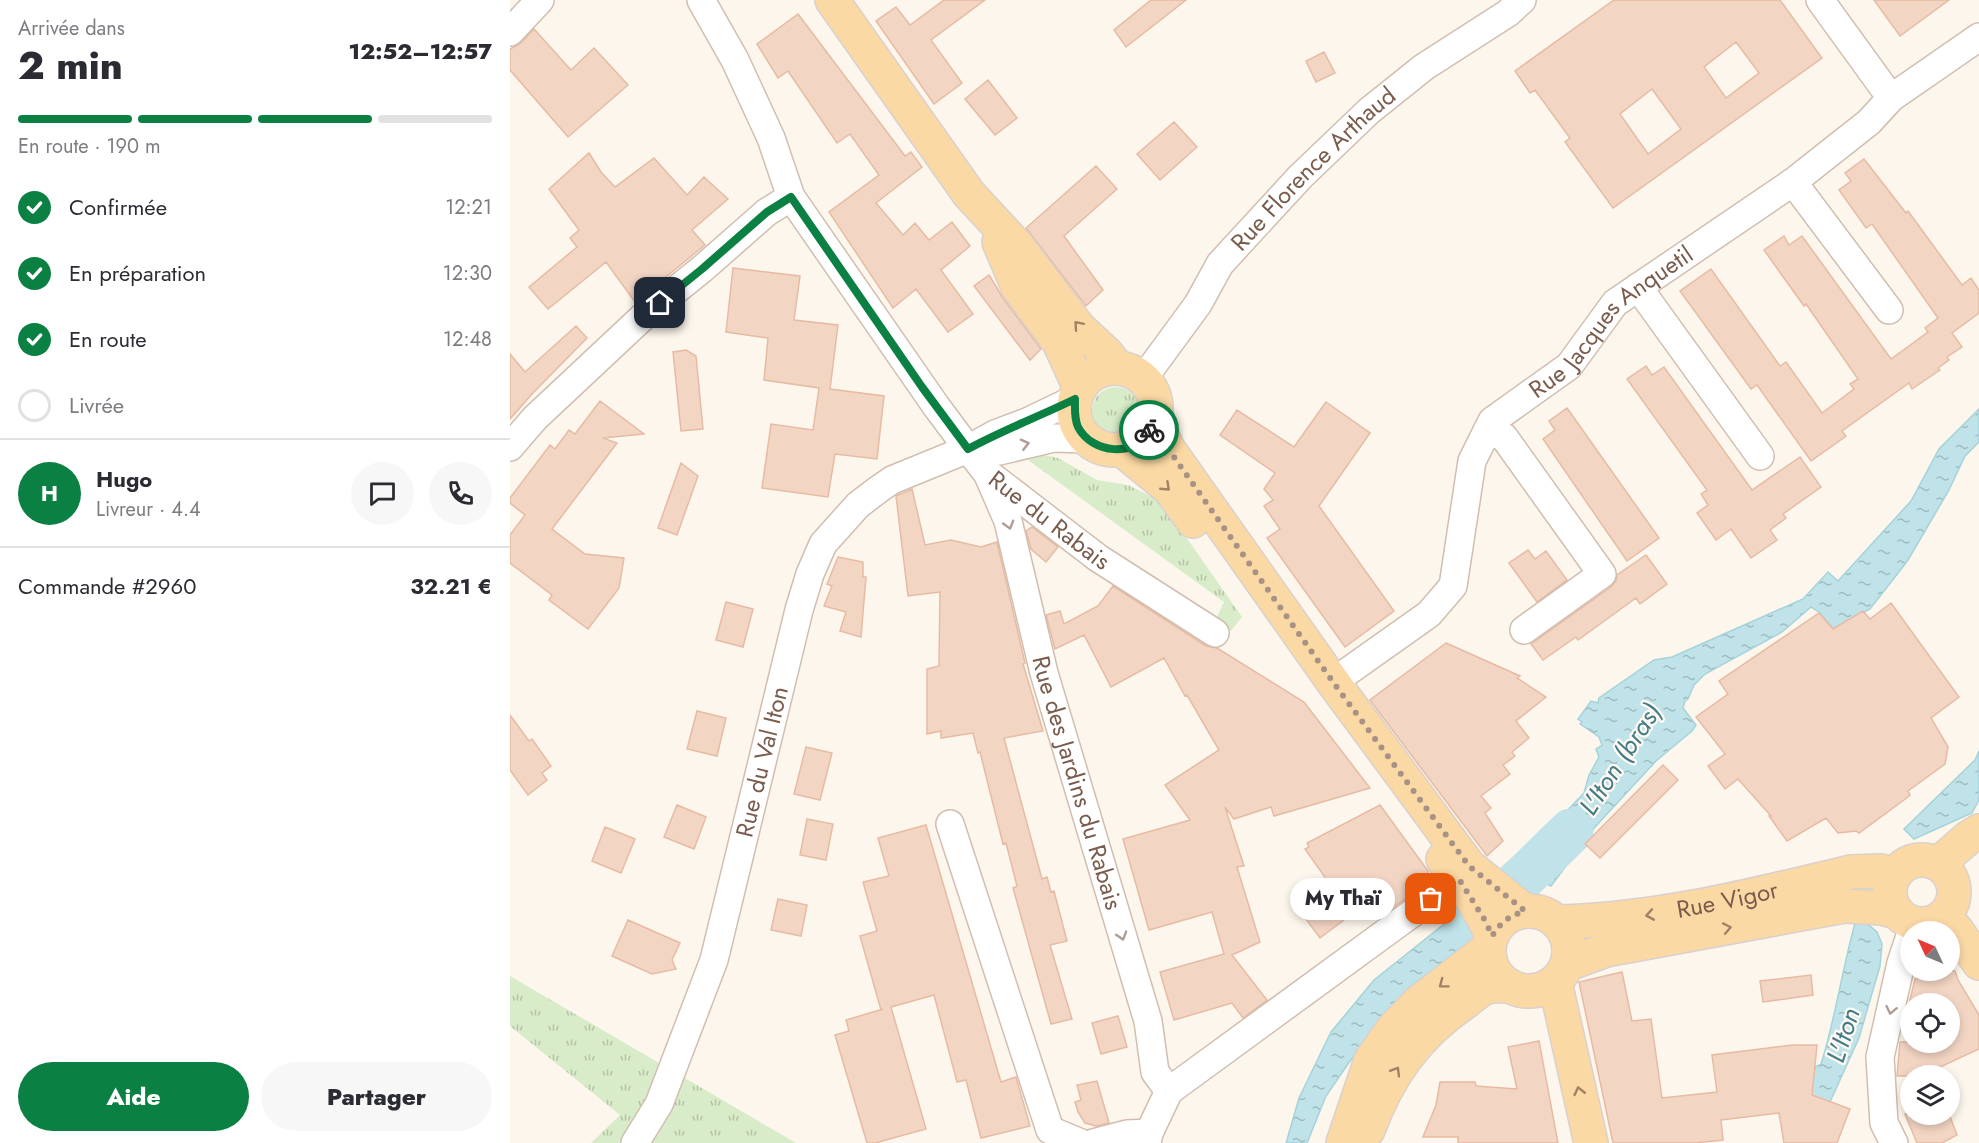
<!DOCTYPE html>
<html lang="fr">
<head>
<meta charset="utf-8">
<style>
	body { margin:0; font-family:Jost,sans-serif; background:#f7f7f7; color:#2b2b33; height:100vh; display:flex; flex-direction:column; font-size:22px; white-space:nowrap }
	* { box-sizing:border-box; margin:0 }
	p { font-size:20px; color:#7c7c81 }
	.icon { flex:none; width:33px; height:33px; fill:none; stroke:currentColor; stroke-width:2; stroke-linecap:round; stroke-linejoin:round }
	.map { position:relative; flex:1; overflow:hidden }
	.drawer { display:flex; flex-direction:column; background:#fff; width:510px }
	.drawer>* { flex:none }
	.needle { width:39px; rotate:314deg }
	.controls { position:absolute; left:1390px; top:921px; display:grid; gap:12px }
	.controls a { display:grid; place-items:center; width:60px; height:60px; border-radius:50%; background:#fff; box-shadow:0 3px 9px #0003; font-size:30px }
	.pin { position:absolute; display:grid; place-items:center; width:51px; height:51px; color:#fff; margin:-26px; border-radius:12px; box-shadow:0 3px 9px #0006 }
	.courier { position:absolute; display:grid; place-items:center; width:60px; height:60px; margin:-30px; border:4px solid #0b8043; border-radius:50%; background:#fff; color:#222; box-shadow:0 2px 8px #0007 }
	.bubble { position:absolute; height:42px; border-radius:21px; background:#fff; box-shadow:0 3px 9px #0003; font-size:20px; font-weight:800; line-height:42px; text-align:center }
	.overview em { font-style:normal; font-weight:800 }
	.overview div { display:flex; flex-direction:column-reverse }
	.overview { display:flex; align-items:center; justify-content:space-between; height:102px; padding:0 18px }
	h1 { font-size:39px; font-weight:800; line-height:45px }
	.bar { display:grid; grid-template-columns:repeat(4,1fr); gap:9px 6px; align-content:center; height:72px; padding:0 18px }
	.bar i { height:8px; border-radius:4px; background:#e1e1e2 }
	.bar .on { background:#0b8043 }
	.bar p { grid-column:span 4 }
	.line { display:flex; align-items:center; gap:15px; padding:0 18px; border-top:2px solid #e1e1e2 }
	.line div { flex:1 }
	.round { display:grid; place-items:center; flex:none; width:63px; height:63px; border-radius:32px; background:#f7f7f7 }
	ol { padding:0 18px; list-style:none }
	li { display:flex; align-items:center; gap:18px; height:66px }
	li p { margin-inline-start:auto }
	li .icon { padding:6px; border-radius:50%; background:#0b8043; color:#fff; stroke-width:4 }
	li:last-child { color:#7c7c81 }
	li i { width:33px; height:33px; border:3px solid #e1e1e2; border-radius:50% }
	.action { display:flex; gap:12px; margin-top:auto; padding:12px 18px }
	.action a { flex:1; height:69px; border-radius:36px; background:#0b8043; color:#fff; font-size:24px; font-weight:800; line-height:69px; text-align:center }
	.action a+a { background:#f7f7f7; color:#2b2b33 }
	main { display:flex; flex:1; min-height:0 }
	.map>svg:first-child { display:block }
</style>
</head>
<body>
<main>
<section class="drawer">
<div class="overview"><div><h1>2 min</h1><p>Arrivée dans</p></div><em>12:52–12:57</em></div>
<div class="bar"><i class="on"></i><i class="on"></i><i class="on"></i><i></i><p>En route · 190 m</p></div>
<ol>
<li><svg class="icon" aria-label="check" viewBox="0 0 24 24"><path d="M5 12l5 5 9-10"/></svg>Confirmée<p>12:21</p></li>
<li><svg class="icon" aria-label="check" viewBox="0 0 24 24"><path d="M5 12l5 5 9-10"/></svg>En préparation<p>12:30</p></li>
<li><svg class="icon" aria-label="check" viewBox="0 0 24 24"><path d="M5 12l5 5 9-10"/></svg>En route<p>12:48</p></li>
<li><i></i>Livrée</li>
</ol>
<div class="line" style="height:108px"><b class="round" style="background:#0b8043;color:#fff">H</b><div><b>Hugo</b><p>Livreur · 4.4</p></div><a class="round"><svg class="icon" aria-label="chat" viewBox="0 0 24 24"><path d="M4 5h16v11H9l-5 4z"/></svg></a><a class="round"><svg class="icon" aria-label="phone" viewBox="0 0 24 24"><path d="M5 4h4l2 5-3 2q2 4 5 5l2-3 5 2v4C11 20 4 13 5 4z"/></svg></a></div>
<div class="line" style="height:78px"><div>Commande #2960</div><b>32.21 €</b></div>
<div class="action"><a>Aide</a><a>Partager</a></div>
</section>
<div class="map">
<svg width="1469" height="1143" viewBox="0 0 1469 1143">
	<defs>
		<pattern id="grass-tufts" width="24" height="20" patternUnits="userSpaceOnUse" patternTransform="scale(1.5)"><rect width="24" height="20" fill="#d8ecc9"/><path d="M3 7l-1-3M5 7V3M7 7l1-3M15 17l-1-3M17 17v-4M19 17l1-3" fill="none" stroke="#b4c2a5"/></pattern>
		<pattern id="water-ripples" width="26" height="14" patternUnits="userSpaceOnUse" patternTransform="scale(1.5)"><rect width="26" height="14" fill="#bfe3e8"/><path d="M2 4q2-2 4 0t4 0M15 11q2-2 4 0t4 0" fill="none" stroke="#a0bbbe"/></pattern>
	</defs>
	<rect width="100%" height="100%" fill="#fdf6ec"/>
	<path fill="url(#grass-tufts)" d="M582 411a24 24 0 1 1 48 0a24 24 0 1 1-48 0Z
		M534,455L548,458L587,480L618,485L645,498L662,517L732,617L721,631L705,621L714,602L518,460Z
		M0,976L286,1143H81L110,1115L0,1026Z"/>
	<path fill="url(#water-ripples)" stroke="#a5d3da" stroke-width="1.5" d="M1469,409V442L1455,456L1439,490L1398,560L1385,577L1360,609L1323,629L1310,613L1301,607L1272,632L1195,674L1184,685L1178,699L1175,701L1173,708L1186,725L1182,731L1146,761L1085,827L1041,886L1001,867L1006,855L1028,840L1042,833L1053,815L1074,793L1079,775L1089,757L1086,749L1092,745L1089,737L1070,724L1072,722L1068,719L1081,701L1088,703L1089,698L1144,660L1162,657L1293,599L1318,572L1328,581L1401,501L1429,449Z
		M1469,751V800L1462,813L1404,839L1394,829L1465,760Z
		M953,909L964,942L885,1009L840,1061L816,1096L797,1143H776L789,1098L821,1032L864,980Z
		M1346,920L1355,922L1367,932L1372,944L1370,966L1349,1038L1314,1115L1294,1135L1305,1067L1311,1064C1326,1017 1332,968 1346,920Z"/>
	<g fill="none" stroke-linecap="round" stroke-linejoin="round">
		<path stroke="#bfe3e8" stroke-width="45" d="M960,925L1017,874L1061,831"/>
	</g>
	<path fill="#f3d5c3" stroke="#e6bba3" stroke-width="1.5" fill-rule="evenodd" d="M434,0H475L421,40L452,83L424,104L366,21L386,7L400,25Z
		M641,0H676L616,47L604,30Z
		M1104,0H1270L1312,58L1103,208L1055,142L1060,138L1025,90L1020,93L1005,71ZM1226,42L1249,73L1216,98L1194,67ZM1142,89L1171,129L1138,154L1110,114Z
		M1364,0H1439L1390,36Z
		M288,14L395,156L401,152L412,167L366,203L393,235L405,223L419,240L442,222L460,246L431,270L463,314L438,332L406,289L383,308L319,212L369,175L340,134L327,143L278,71L268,78L247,44Z
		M24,29L61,70L84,48L118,85L58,137L0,70V49L11,43Z
		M814,52L825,73L806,82L796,61Z
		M478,80L507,118L485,135L455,99Z
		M664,122L687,147L650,180L627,154Z
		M79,153L91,172L105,187L144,158L177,195L194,177L218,199L182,230L195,245L125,302L96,262L38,309L19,287L67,247L60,238L69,230L39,189Z
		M1354,159L1396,213L1398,211L1452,285L1461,278L1469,290V313L1442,333L1452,347L1437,357L1439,360L1428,368L1430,370L1402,389L1399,383L1332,431L1336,436L1301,461L1247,385L1241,389L1170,291L1201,269L1270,366L1276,362L1312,413L1344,389L1340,384L1348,379L1296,304L1294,306L1254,250L1274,236L1279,245L1292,236L1381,359L1418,332L1415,328L1428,318L1362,224L1356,228L1329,190L1341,181L1335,173Z
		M586,166L607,189L554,236L593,290L576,306L516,228Z
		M223,268L290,276L284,320L328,325L320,389L374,396L367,459L325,454L318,497L252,488L261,424L303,430L309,388L254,380L258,338L216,332Z
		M479,275L493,298L531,349L520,360L464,286Z
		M66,326L77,338L21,395L0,419V354L15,372Z
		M176,350L186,356L193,429L171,431L163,352Z
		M1136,366L1142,375L1154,367L1242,490L1290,457L1311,487L1273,514L1276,518L1260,530L1267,540L1241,558L1221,529L1206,540L1187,513L1198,505L1191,494L1197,490L1117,379Z
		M90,401L134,434L93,438L107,443L42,529L75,554L114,558L109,588L78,629L39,600L42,595L0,563V535L15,515L0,503V498L40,445L45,449L59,430L65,434Z
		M816,402L860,433L809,506L884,611L835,647L757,538L770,529L754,506L763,500L754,489L765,473L710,435L727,410L784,447Z
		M1057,408L1149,538L1117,561L1033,439L1045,430L1039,421Z
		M171,463L188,476L167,535L148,528Z
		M402,489L415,545L441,540L471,547L487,542L515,663L513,664L533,731L494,738L532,879L537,877L541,892L544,891L557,941L540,945L562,1019L541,1024L503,888L507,886L496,843L493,844L470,752L468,753L463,733L431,738V731L417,734V669L429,666L430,592L398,596L386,496Z
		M522,527L548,547L536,562L521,549L516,531Z
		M1018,550L1025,559L1036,551L1057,580L1027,602L999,563Z
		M1136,555L1157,584L1130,604L1126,598L1068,640L1066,637L1033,660L1021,644L1101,587L1106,581L1107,575Z
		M328,557L353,562V577H356L351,637L330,631L336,612L314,606L322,586L317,584Z
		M603,586L696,646L707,648L794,702L860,788L764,816L761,807L724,819L715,807L734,866L727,867L750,942L722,955L757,1000L733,1018L722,1003L664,1020L650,972L714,954L702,912L639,930L613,839L680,820L655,785L709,750L677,695L675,696L654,658L601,687L574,635L545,649L536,615L550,611L554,624L588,606Z
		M216,602L243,609L233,647L206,640Z
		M1381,603L1449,697L1421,718L1438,747L1435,764L1398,791L1400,795L1394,800L1349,833L1346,831L1328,833L1316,818L1277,841L1259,816H1261L1228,779L1215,789L1198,766L1215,754L1186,717L1218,694L1209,681L1309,613L1323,629L1353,611L1360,619Z
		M936,643L1010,676L1007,678L1036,697L1006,721L1019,738L1002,752L1005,756L993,765L1000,774L971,796L981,808L975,813L993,841L977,856L860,700Z
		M187,711L216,718L207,756L177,749Z
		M0,715L19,741L22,739L41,766L32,773L37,780L18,795L0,770Z
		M296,747L322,753L310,800L284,794Z
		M1153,765L1168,780L1090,858L1075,844Z
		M167,805L196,817L184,849L154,837Z
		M870,805L918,871L916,884L878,911L867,895L810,938L790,911L822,887L795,849L799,847L797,843Z
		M297,819L323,824L316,860L290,855Z
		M416,825L491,1082L506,1077L520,1126L471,1138L456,1080L447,1082L424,995L381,1007L416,1129L365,1143H357L325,1035L339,1031L336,1020L373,1009L371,1010L350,936L367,931L353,882L379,876L368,838Z
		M95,827L125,839L111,873L82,861Z
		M268,899L297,905L291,936L261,930Z
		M118,920L170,943L162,960L166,969L142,974L102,956Z
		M1440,967L1443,971H1445L1448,980L1469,1015V1049L1430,1067L1435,1076H1387L1390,1042H1440V1004H1399L1405,979L1440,972Z
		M1112,972L1122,1021L1141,1019L1152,1098L1207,1092L1202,1055L1283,1045H1307L1302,1095L1340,1109L1327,1143H1274L1269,1113L1211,1120L1213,1140L1184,1143H1103L1069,982Z
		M1301,975L1303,995L1253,1002L1250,981Z
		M608,1016L617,1047L591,1054L582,1023Z
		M1029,1041L1048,1143H948V1137H913L926,1105L930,1082H965L966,1086L1007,1089L998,1047Z
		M587,1081L599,1123L586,1126L575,1123L568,1112L565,1102L571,1100L567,1085Z
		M1395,1114H1439L1447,1135L1432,1143H1407Z"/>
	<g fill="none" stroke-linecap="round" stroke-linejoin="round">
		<defs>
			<g id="minor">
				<path id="s1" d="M191,0L225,60L261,138L281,197L426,406L458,449L476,472L588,558L705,633"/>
				<path d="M0,32L30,0"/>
				<path d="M1381,98L1469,37"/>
				<path d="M1283,182L1379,310"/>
				<path d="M1128,287L1250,456"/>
				<path id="s2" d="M633,379L688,304L710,264L790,177L859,111L914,67L998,13L1012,0"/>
				<path d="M977,431L994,437L1092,574L1014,630"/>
				<path d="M0,447L25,418L136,314L192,269L257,212L281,197"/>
				<path d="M471,450L489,451L544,438L577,439"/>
				<path id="s3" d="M478,475L498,521L534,673L638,1021L645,1072L659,1091"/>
				<path id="s4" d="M823,682L919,614L943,586L962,461L982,421L1059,366L1105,303L1283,182L1359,122L1381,98L1310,0"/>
				<path d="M440,824L540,1130L571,1143"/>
				<path id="s5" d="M125,1143L149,1104L204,960L289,610L300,574L313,544L348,505L369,489L382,480L458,449L485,434L517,422L565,399"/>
				<path d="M583,1143L617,1134L639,1133"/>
				<path d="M637,1143L639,1133L659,1091L949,879"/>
				<path d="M1384,1143L1374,1123L1370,1057L1391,963L1401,933"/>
			</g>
			<g id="major">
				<path d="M322,0L459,194L508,247L569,328L596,353L608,368"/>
				<path d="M489,242L508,287L549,342L570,388"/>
				<circle cx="605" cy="409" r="41"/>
				<path d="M644,420L659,450L823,682L936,835L959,866L1015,911"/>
				<path d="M611,449L660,489L683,521"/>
				<path d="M933,859C952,884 970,908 982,936"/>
				<circle cx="1412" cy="892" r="32"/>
				<path d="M1428,864L1458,838L1469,831"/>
				<circle cx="1019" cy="951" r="40"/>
				<path d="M1434,915L1448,932L1469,963"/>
				<path id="s6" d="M1048,922C1147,920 1245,895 1341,872L1370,871L1385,874"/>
				<path d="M1058,964L1096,950L1334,906L1372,908L1387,912"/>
				<path d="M1045,982L1081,1143"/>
				<path d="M858,1130C878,1076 906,1036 954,1003C961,998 969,990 977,987C983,985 993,986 1000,986"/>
				<path d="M833,1143L861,1060L883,1029L909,1002L979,948"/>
			</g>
		</defs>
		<use href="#minor" stroke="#d1beb0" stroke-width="30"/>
		<use href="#major" stroke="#dad1cd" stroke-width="36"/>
		<use href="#minor" stroke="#fff" stroke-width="27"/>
		<use href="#major" stroke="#fbd9a5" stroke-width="33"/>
	</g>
	<defs><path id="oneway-chevron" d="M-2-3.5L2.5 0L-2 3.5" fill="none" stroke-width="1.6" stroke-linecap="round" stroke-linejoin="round" transform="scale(1.5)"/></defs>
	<g stroke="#a18267">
		<use href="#oneway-chevron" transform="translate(568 325) rotate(-131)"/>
		<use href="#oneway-chevron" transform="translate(656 487) rotate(43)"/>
		<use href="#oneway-chevron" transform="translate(1140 915) rotate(170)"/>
		<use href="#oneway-chevron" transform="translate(1217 928) rotate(-11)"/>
		<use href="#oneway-chevron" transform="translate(933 984) rotate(143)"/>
		<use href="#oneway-chevron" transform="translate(886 1071) rotate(-59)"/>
		<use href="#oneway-chevron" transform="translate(1069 1091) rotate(-103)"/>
	</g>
	<g stroke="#af9d94">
		<use href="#oneway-chevron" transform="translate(515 444) rotate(-14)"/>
		<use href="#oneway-chevron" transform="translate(499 525) rotate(74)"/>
		<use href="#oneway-chevron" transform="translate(612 936) rotate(73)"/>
		<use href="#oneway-chevron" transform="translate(1381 1010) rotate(102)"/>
	</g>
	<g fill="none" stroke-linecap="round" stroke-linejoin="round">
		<path stroke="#a89285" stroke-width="6" stroke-dasharray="0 10.8" d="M639,430L644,420L659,450L823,682L959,866L1015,911C999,916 991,922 982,936L976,922L949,879L921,899"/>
		<path stroke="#0b8043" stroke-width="8" d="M150,303L192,269L257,212L281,197L412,387L458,449C493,430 530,416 565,399C565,409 564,418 568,427C582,454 626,458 639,430"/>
	</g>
	<g text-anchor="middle" stroke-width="4.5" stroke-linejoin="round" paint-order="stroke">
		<g font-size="24" fill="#7a5c4d" stroke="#fffaf3">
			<text dy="8" stroke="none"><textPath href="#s2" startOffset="272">Rue Florence Arthaud</textPath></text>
			<text dy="8" stroke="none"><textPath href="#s4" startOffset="482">Rue Jacques Anquetil</textPath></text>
			<text dy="8" stroke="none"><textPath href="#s1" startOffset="634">Rue du Rabais</textPath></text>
			<text dy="8" stroke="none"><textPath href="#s5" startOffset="404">Rue du Val Iton</textPath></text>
			<text dy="8" stroke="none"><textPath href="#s3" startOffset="321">Rue des Jardins du Rabais</textPath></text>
			<text dy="8" stroke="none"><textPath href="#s6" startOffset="171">Rue Vigor</textPath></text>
		</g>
		<g font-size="26" font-style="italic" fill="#437c86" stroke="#fffaf3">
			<text transform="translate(1110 759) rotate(-57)" y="9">L'Iton (bras)</text>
			<text transform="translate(1333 1035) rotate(-72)" y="9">L'Iton</text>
		</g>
	</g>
</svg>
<div class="controls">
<a><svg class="needle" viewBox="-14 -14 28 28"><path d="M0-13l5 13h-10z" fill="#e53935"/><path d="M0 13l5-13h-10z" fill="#7c7c81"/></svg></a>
<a><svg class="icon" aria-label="locate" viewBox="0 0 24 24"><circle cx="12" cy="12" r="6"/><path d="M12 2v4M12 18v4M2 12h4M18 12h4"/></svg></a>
<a><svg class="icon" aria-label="layers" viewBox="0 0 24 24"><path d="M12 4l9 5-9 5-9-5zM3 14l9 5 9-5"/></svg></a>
</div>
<div class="pin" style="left:921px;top:899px;background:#ea580c"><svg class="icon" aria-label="bag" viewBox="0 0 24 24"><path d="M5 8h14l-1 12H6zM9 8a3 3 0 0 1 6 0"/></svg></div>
<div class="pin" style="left:150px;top:303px;background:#1f2937"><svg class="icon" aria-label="home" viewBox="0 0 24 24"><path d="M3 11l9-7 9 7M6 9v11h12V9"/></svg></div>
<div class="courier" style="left:639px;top:430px"><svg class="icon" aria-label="bike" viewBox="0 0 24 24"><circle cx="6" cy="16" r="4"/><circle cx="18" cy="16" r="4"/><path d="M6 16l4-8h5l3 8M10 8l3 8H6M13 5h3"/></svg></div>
<div class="bubble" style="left:780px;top:878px;width:105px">My Thaï</div>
</div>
</main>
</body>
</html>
